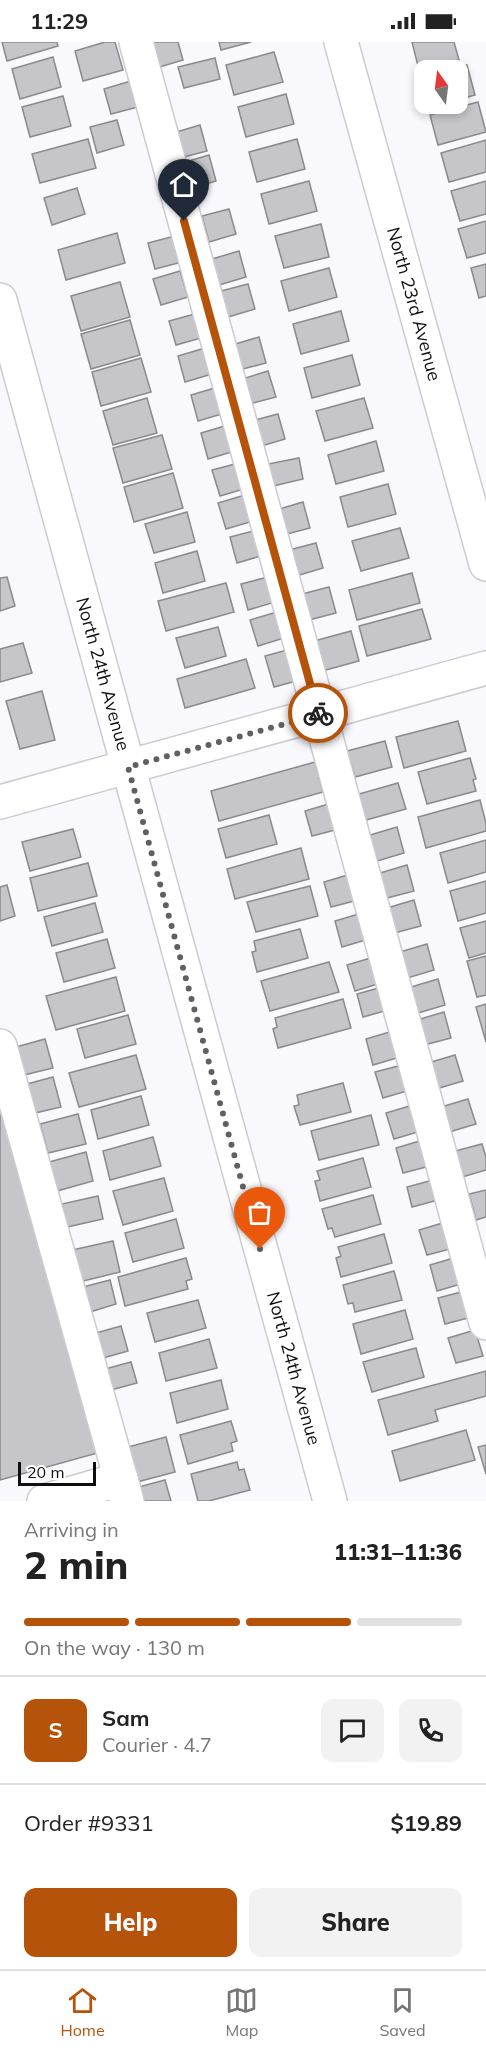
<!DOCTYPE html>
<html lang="en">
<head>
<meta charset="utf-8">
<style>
	body { margin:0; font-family:Mulish,sans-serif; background:#f2f2f2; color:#222; height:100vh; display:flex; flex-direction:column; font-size:22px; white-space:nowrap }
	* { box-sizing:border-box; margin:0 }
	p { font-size:20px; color:#767676 }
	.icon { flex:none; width:33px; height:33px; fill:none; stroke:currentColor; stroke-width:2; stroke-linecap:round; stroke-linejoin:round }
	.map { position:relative; height:1459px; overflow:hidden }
	.side { display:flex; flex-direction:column; background:#fff; flex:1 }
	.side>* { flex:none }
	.needle { width:39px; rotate:346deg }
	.tools { position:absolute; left:414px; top:18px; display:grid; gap:12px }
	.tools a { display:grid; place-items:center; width:54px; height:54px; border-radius:12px; background:#fff; box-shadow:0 3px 9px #0003; font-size:30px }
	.scale { position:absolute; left:18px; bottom:15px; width:78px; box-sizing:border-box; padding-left:6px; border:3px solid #0e0e0f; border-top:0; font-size:16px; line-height:21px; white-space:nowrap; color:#0e0e0f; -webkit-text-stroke:4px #fff; paint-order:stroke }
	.pin { position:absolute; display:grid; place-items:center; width:51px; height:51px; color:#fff; margin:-62px -26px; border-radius:50% 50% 50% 0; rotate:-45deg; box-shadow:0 0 6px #0007 }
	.pin .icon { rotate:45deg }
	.courier { position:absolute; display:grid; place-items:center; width:60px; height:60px; margin:-30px; border:4px solid #b45309; border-radius:50%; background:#fff; color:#222; box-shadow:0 2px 8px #0007 }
	.overview em { font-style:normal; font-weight:800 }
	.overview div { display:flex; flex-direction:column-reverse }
	.overview { display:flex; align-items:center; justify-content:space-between; height:102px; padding:0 24px }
	h1 { font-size:39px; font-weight:800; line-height:45px }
	.bar { display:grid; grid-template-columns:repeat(4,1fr); gap:9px 6px; align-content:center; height:72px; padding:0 24px }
	.bar i { height:8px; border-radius:4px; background:#e0e0e0 }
	.bar .current { background:#b45309 }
	.bar p { grid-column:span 4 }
	.line { display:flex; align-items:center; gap:15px; padding:0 24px; border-top:2px solid #e0e0e0 }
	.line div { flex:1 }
	.round { display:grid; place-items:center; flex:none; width:63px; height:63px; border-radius:12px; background:#f2f2f2 }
	.cta { display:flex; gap:12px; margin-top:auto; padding:12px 24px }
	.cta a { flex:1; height:69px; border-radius:12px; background:#b45309; color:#fff; font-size:24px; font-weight:800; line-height:69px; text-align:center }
	.cta a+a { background:#f2f2f2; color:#222 }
	.status { display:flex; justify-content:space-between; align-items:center; height:42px; padding:0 30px; background:#fff; direction:ltr }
	.status svg { height:16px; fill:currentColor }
	.tab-bar { display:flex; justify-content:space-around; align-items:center; height:84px; border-top:2px solid #e0e0e0; background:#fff; font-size:16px; color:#767676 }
	.tab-bar a { display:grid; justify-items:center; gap:3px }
	.tab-bar .current { color:#b45309 }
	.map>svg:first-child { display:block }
</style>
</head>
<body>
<div class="status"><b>11:29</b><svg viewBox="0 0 49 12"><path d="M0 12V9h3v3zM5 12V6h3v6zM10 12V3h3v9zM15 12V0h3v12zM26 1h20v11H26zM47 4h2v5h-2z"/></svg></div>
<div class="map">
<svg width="486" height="1459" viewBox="0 0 486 1459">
	<rect width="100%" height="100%" fill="#f9f8fd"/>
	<path fill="#c6c5ca" stroke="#8a898e" stroke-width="1.5" d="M2,0H57L58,4L7,19Z
		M105,0H115L123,28L83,39L75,9Z
		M149,0H178L183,18L156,26Z
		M219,0H251L221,8Z
		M412,0H454L459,18L419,28Z
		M274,10L283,40L234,53L226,23Z
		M53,15L61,45L20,57L12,27Z
		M215,16L220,37L184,46L178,25Z
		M467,23L475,53L458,58V28H446Z
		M131,39L138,65L111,72L104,47Z
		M286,52L294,82L246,95L238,65Z
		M63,54L71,84L30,95L22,65Z
		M478,60L486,90L438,103L430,73Z
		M117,78L124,103L97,111L90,85Z
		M200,83L207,109L180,116L173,91Z
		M88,97L96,126L40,141L32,112Z
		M297,97L305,127L257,140L249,110Z
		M486,98V130L449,140L441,111Z
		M209,113L216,139L189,147L182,121Z
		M309,139L317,169L269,182L261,152Z
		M486,139V172L460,179L451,149Z
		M77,146L85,172L52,183L44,156Z
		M229,167L236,192L209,200L202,174Z
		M486,179V211L467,216L458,187Z
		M321,182L329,215L284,226L275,194Z
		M117,191L125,221L66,238L58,208Z
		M175,194L182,220L155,227L148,201Z
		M239,209L246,235L219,243L212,217Z
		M486,222V254L479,256L471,226Z
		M329,226L337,255L289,269L281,239Z
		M180,229L188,255L161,263L153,237Z
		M120,240L130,275L81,289L71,254Z
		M248,242L255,267L228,275L221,249Z
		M341,269L349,299L301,312L293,282Z
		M195,272L201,296L176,303L169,279Z
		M130,278L140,313L91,327L81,292Z
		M259,295L266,321L239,328L232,303Z
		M205,306L212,332L185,340L178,314Z
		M352,313L360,343L312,356L304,326Z
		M141,316L151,350L101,364L92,330Z
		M268,329L276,355L249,362L242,337Z
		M218,345L225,371L198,379L191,353Z
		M147,356L157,391L113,403L103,369Z
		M364,356L373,386L325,399L316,369Z
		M278,372L285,397L258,405L251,379Z
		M228,383L235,409L208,417L201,391Z
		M162,393L172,427L123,441L113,406Z
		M376,399L384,429L336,442L328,413Z
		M299,416L303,437L273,444L268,422Z
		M239,421L247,446L220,454L212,428Z
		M173,431L183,466L134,480L124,445Z
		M388,442L396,472L348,485L340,455Z
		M245,453L253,479L226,487L218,461Z
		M303,460L310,486L283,493L276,468Z
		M187,470L195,500L154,511L145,482Z
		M400,486L409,516L361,529L352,499Z
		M257,488L264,513L237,521L230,495Z
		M316,501L323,526L296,534L289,508Z
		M197,509L205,539L163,551L155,521Z
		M412,531L420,561L357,578L349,548Z
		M7,535L15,564L0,569V536Z
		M268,535L275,560L248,568L241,542Z
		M226,541L234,570L166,589L158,559Z
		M329,545L336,571L309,578L302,552Z
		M422,567L431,597L367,614L359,584Z
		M277,570L284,596L258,604L250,578Z
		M218,585L226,614L185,626L176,596Z
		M351,589L359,619L322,629L314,599Z
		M23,601L32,631L0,640V607Z
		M291,607L300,638L274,645L265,614Z
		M246,617L255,646L185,666L177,637Z
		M42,649L55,698L20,707L6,659Z
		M458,679L466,709L404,726L396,695Z
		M385,699L392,725L355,735L347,709Z
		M470,716L476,737L473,738L476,749L427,762L418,730Z
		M315,720L323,750L219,779L211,749Z
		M398,741L406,767L366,778L359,752Z
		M480,758L486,781V789L426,806L418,775Z
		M332,761L339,787L312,794L305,769Z
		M269,773L277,802L226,816L218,787Z
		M397,785L404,811L377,819L370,793Z
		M73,787L81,815L30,829L22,800Z
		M486,798V830L448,841L440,811Z
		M301,806L309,837L235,857L227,827Z
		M88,821L97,854L38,869L30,836Z
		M407,823L414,849L387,856L380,831Z
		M351,832L358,858L331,865L324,840Z
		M486,839V871L458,879L450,849Z
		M7,843L15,874L0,879V845Z
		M310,844L318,874L256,890L247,860Z
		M414,858L421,884L394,891L387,866Z
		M95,861L103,890L52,904L44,875Z
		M362,871L369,897L342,905L335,879Z
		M486,879V911L469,916L460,886Z
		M300,887L308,916L257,930L252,910L256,909L254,899Z
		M107,897L115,926L64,940L56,911Z
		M427,902L434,928L407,936L400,910Z
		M486,914V953L477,955L467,919Z
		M374,915L381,941L355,949L347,923Z
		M329,920L339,950L270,969L261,939Z
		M116,935L125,969L56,988L46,954Z
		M438,937L445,963L418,971L411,945Z
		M382,945L388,968L363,975L357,952Z
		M343,957L351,986L278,1006L273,987L277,985L275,976Z
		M486,962V1000L476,965Z
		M444,970L451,996L424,1003L417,978Z
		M128,973L136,1002L85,1016L77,987Z
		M393,989L400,1015L373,1023L366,997Z
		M45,997L53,1026L24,1033L16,1005Z
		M136,1013L146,1047L79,1065L69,1031Z
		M455,1013L463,1039L436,1047L428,1021Z
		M402,1023L410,1048L383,1056L375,1030Z
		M53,1035L61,1065L35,1071L27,1042Z
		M0,1038L101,1410L0,1438Z
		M343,1041L351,1070L300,1083L294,1064L299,1063L297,1053Z
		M141,1054L149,1083L98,1097L91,1068Z
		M468,1057L476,1082L449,1090L441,1065Z
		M413,1063L421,1089L394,1097L386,1071Z
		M78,1072L86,1102L48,1111L40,1082Z
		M371,1073L379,1103L319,1118L311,1089Z
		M153,1095L161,1124L110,1138L103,1109Z
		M423,1098L430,1124L403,1131L396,1106Z
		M482,1102L486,1115V1128L462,1135L455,1109Z
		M86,1110L93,1139L57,1149L49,1120Z
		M363,1116L371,1145L320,1159L315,1139L320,1138L317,1129Z
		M164,1136L173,1169L123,1183L113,1149Z
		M433,1138L438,1158L412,1165L407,1145Z
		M486,1148V1175L476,1178L469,1152Z
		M373,1153L381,1182L335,1195L332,1186L328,1187L322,1167Z
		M98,1154L103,1177L67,1185L62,1162Z
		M176,1177L184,1206L133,1220L125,1191Z
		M446,1180L454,1206L427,1213L419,1188Z
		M384,1192L392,1221L341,1235L336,1216L341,1214L338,1205Z
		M113,1199L120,1230L79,1240L72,1208Z
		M457,1215L464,1241L437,1249L430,1223Z
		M186,1216L192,1237L186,1239L188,1247L125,1264L118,1235Z
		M394,1229L402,1258L355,1270L353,1261L348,1262L343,1243Z
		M110,1238L116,1262L90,1270L83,1245Z
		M465,1249L472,1275L445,1282L438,1256Z
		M198,1258L206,1286L155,1300L147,1271Z
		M405,1268L413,1297L361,1312L353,1282Z
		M121,1284L128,1309L103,1316L96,1291Z
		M475,1288L483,1314L456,1321L448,1296Z
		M209,1297L217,1326L166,1339L159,1311Z
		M416,1306L424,1335L372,1350L363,1320Z
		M131,1320L137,1341L111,1348L105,1327Z
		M486,1329V1354L435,1368L438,1379L388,1393L378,1358Z
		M221,1338L228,1367L177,1381L170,1351Z
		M231,1379L237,1399L231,1401L233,1409L188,1422L180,1393Z
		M466,1388L475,1418L400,1439L392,1409Z
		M166,1395L175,1430L137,1440L128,1405Z
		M486,1403V1432L478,1405Z
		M237,1420L239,1428L244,1427L250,1448L209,1459H198L191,1432Z
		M165,1438L171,1459H138L135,1446Z"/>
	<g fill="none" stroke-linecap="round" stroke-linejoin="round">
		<defs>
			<g id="minor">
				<path d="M136,0L486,1281"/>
				<path id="s1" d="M341,0L486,522"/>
				<path id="s2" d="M0,258L330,1459"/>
				<path d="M0,760L486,626"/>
				<path d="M0,1004L127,1459"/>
				<path d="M44,1459L121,1437"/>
			</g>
		</defs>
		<use href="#minor" stroke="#cccbd0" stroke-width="36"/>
		<use href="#minor" stroke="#fff" stroke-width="33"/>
	</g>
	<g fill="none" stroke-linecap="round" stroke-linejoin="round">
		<path stroke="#606062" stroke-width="6" stroke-dasharray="0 10.8" d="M260,1207L128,725L318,673V671"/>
		<path stroke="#b45309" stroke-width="8" d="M184,179L318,671"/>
	</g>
	<g text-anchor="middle" stroke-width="6" stroke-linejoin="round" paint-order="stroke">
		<g font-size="18" fill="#0e0e0f" stroke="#fff">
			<text dy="6" stroke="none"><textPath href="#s1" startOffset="272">North 23rd Avenue</textPath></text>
			<text dy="6" stroke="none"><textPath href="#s2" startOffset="388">North 24th Avenue</textPath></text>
			<text dy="6" stroke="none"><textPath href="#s2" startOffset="1108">North 24th Avenue</textPath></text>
		</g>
	</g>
</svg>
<div class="tools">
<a><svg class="needle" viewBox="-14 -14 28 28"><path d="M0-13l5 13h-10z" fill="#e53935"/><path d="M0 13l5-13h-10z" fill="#767676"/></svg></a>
</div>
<div class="scale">20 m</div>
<div class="pin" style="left:260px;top:1207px;background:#ea580c"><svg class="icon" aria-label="bag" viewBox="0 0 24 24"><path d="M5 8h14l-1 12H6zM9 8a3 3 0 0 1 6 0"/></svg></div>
<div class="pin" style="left:184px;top:179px;background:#1f2937"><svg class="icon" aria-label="home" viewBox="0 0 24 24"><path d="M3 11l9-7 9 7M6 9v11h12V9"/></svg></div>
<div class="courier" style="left:318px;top:671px"><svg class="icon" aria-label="bike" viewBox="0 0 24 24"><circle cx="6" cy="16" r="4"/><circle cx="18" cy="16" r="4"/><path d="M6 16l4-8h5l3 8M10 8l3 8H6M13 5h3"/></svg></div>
</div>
<section class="side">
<div class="overview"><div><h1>2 min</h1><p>Arriving in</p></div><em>11:31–11:36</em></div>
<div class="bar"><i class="current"></i><i class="current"></i><i class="current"></i><i></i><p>On the way · 130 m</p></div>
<div class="line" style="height:108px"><b class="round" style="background:#b45309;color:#fff">S</b><div><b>Sam</b><p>Courier · 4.7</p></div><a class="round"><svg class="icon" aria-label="chat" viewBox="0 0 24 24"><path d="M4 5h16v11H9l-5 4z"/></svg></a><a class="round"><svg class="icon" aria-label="phone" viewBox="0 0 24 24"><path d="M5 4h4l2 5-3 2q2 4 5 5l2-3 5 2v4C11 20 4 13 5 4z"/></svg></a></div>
<div class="line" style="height:78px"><div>Order #9331</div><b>$19.89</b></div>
<div class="cta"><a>Help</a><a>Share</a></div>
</section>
<nav class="tab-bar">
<a class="current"><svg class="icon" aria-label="home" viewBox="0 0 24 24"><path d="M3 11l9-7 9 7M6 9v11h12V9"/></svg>Home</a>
<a><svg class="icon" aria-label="map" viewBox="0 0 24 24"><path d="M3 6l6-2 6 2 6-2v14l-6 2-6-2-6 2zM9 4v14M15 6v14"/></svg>Map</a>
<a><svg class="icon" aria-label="saved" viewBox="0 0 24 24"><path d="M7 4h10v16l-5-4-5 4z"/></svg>Saved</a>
</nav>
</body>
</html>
